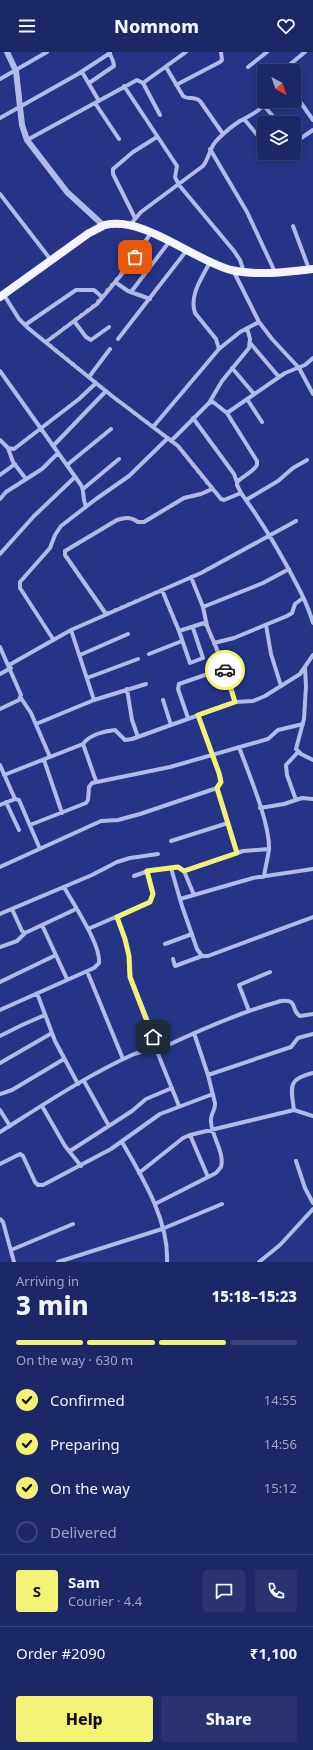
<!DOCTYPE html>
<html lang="en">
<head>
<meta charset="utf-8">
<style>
	body { margin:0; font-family:"Noto Sans",sans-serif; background:#29336e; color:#f1f3f6; height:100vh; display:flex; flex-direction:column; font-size:15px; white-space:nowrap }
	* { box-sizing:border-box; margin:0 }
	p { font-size:13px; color:#a0a5bf }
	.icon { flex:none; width:22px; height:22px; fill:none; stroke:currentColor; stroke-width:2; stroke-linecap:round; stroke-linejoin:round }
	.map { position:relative; height:1210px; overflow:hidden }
	.side { display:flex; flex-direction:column; background:#1c2765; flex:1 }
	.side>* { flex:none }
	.needle { width:26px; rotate:140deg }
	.fabs { position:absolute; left:257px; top:12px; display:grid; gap:8px }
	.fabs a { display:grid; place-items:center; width:44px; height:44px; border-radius:4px; background:#1c2765; box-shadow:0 2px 10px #0003,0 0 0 1px #3a4479; font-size:20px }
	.pin { position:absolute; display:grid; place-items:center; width:34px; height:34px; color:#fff; margin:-17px; border-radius:8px; box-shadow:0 2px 6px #0006 }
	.courier { position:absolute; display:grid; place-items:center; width:40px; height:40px; margin:-20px; border:3px solid #f2f275; border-radius:50%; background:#fff; color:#222; box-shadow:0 1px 5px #0007 }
	.head em { font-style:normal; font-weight:800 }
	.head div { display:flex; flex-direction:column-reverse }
	.head { display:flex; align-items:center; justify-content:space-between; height:68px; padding:0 16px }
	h1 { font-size:26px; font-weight:800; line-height:30px }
	.bar { display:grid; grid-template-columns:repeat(4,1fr); gap:6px 4px; align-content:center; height:48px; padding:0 16px }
	.bar i { height:5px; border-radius:3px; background:#3a4479 }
	.bar .selected { background:#f2f275 }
	.bar p { grid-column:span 4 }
	.line { display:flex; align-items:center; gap:10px; padding:0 16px; border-top:1px solid #3a4479 }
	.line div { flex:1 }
	.round { display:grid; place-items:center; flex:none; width:42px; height:42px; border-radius:4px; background:#29336e }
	ol { padding:0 16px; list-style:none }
	li { display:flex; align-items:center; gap:12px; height:44px }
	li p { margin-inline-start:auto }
	li .icon { padding:4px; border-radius:50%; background:#f2f275; color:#111; stroke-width:4 }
	li:last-child { color:#a0a5bf }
	li i { width:22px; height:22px; border:2px solid #3a4479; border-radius:50% }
	.action { display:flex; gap:8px; margin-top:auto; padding:8px 16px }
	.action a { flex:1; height:46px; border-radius:4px; background:#f2f275; color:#111; font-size:16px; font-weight:800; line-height:46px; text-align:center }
	.action a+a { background:#29336e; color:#f1f3f6 }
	header { display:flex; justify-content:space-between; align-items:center; height:52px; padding:0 16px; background:#1c2765; font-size:18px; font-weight:800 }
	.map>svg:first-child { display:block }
</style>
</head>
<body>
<header><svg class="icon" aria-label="menu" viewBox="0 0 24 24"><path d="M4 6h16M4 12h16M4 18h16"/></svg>Nomnom<svg class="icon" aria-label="heart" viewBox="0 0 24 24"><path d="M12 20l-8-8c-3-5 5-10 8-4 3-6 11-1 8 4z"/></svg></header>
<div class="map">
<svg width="313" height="1210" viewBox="0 0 313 1210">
	<rect width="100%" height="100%" fill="#253487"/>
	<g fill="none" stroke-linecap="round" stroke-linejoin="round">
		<path stroke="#b1bae9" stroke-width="4" d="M166,15L183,44C188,48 194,44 200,49L223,82
			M248,15L267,0
			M282,19L305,0
			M82,20L99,49
			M0,27L47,0
			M89,31L114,14L113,9L109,0
			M143,31L186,0
			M176,33L220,10L222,8L221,0
			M124,34L177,114L175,125L179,133L234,199L240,208L244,220
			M294,41L313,68
			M95,51L119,87
			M264,54L279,71
			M0,66L78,22L110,1
			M244,67L264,91
			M27,88L137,28L143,31L160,63
			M294,91L313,78
			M210,97L247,160L275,220
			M0,142L51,208
			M135,166L113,122V117L133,100L157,85
			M130,173L141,160L203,114C210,105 209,95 218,87C224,81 232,74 240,69C250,63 261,59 267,49
			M293,174L309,217
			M233,218L259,270L272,287L299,316L313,342
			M115,230L128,239L150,247
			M131,240L169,190
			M4,243L19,267L28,276L112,344L178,394L221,447L224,448L241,441C262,470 280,500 296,531C303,544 309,557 313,571
			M74,269L86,285L91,288L109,275
			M25,273L76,238H94L102,245
			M118,287L187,198
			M46,290L97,252L126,217L151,181
			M251,292L279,325
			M219,297L240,280L259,270
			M232,316L254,342
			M0,319L81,433C85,440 82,447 86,454
			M89,325L110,297
			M247,347L262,370
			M209,351L222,329L249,296L250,287L247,276
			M193,366L234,422L237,430
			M153,375L219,297L216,287L195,261C189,243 202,226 210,210
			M0,388L8,396L14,397L79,347L96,331
			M171,389L209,351L213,350L227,361
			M53,394L106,339
			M8,396L13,410L26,427
			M67,413L111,377
			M0,423L15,412
			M83,437L119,407
			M241,441L237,433V430C244,423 252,421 257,413V409L227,361L285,321L305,313L313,306
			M0,447L6,440L42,417L58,401
			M246,448L278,429L293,416L307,408
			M0,502L34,464L75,425
			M191,525L203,555L207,574
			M162,538L179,579L204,571L207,574L227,621L235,650
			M203,555L263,531L289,517
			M106,562L65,503V499L117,468C126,465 131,465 138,470H144L184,446L201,442L212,437
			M266,573L271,602L281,634
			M71,578L94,648
			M179,579L190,611L203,606L193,576
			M53,587L20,536V530L50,496L55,483L61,474L96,447L129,424L168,386
			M214,591L234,586L287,564L292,561L295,552L303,546
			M0,595L21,643L19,648L0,657
			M149,602L182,589
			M80,603L128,582
			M9,613L71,578L201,521L296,469
			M305,616L306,634L304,667L296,697L301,702L313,708
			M0,622L11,616
			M87,626L138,607
			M127,637L132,668L138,685
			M21,646L31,661L50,705
			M163,648L171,673
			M188,666L178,637L179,632L225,616
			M36,672L94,648L146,632
			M239,695C248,720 270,771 269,797C268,806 265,816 264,825
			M44,708L62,761
			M0,713L15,747
			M4,723L83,692
			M96,729L83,692C89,683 104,679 115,678L125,688L132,687L235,650L253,649L265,644L300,622L313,603
			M217,736L237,801
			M296,748L287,723L286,713L298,700
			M6,750L19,778
			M0,753L15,747L19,748L40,797
			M260,756L284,752L302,746L313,747
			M30,773L86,751L88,748L89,735L92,731L170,715L268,687L278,678L303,672
			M171,789L228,771
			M0,815L101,769L118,768L140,762L217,736L221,729L219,721L198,663
			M171,816L182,854L197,897L202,904H208L313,865
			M184,819L243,799L269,797
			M134,824L151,818L178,815L184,819L194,843
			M180,847L253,826L313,817
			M12,857L22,879L25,881L76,857
			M0,862L92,823L117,810L130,806L158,802
			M117,865L125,887L129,904L130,925L159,996L164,995C202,977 241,960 281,949C299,947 290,958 300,964L313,962
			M42,873L67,927
			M88,877L150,850L153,842L147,819
			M165,892L192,882
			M0,895L17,889L25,881
			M173,907L175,914L202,904
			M87,919L123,1007
			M0,930L56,903
			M37,941L55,989L78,1032
			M0,958L94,916L99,911C101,893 74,853 64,835
			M249,959L239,933L270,920
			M0,984L22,973L45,963
			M156,997L179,1054
			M0,1011L52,981
			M313,1021C287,1027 291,1035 294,1058L313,1064
			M208,1023L291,995L298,986L313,982
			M84,1029L109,1074
			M0,1042L12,1038L64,1007
			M42,1054L65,1094L81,1114
			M0,1058L10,1074
			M0,1080C43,1053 86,1024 132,1003C141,999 150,999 159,996
			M190,1083L208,1125
			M122,1090C142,1125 169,1168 167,1210
			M70,1099L132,1059L146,1047L172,1036
			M296,1109L305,1136L313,1151
			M0,1112L20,1102L23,1104L35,1130L38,1133H43L111,1097L160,1062L213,1042
			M139,1121L183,1086L190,1083L294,1058
			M155,1152L216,1121L221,1115C225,1100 211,1084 211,1069C210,1062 216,1058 215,1051L208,1023L194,981
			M0,1167L3,1170L14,1210
			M11,1198L73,1172
			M58,1210L162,1177L222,1152
			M259,1210L280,1193L313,1157"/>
		<path stroke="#b1bae9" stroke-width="6" d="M7,0L16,19L22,73L27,88L67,140L104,174"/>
		<path stroke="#f3f4fe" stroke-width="8" d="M0,245L89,181C94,179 100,175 105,173C144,164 193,208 231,218C257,224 286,220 313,217"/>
	</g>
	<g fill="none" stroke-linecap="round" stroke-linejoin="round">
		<path stroke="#b3b8d5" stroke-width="4" stroke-dasharray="0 7.2" d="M135,205L96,252L46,290L112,344L178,394L212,437L201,442L184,446L144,470H138C131,465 126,465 117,468L65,499V503L106,562L162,538L179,579L204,571L208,577L225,618"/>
		<path stroke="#f2f275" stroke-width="5" d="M153,985L130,925L129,904L125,887L117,865L150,850L153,842L147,819L178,815L184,819L237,801L217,736L221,730L219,721L198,663L235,650L225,618"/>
	</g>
</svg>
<div class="fabs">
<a><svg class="needle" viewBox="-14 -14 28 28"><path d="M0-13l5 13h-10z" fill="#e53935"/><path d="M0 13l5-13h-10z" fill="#a0a5bf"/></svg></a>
<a><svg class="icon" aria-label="layers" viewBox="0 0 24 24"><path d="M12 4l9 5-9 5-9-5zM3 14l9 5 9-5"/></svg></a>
</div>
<div class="pin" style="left:135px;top:205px;background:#ea580c"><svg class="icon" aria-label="bag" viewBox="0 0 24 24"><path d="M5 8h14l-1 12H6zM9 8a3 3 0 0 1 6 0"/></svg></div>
<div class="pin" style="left:153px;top:985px;background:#1f2937"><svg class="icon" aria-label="home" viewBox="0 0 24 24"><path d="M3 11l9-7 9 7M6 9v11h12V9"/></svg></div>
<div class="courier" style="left:225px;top:618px"><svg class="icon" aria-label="car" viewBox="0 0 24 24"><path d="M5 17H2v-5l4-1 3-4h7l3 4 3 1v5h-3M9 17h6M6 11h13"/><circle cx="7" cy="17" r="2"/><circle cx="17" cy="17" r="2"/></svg></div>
</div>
<section class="side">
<div class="head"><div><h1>3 min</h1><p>Arriving in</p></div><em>15:18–15:23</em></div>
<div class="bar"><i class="selected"></i><i class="selected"></i><i class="selected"></i><i></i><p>On the way · 630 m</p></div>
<ol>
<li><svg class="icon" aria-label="check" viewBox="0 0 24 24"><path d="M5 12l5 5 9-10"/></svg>Confirmed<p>14:55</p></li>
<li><svg class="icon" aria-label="check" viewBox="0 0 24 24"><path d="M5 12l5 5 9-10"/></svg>Preparing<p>14:56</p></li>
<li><svg class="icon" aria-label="check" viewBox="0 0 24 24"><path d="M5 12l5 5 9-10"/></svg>On the way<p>15:12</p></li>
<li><i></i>Delivered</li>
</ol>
<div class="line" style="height:72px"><b class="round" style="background:#f2f275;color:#111">S</b><div><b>Sam</b><p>Courier · 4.4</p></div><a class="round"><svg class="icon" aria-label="chat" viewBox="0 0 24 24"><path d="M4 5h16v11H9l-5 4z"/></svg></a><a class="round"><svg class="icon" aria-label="phone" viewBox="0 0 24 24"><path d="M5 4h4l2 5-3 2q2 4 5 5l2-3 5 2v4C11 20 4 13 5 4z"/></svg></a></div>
<div class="line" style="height:52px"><div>Order #2090</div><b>₹1,100</b></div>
<div class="action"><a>Help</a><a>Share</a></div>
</section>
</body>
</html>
